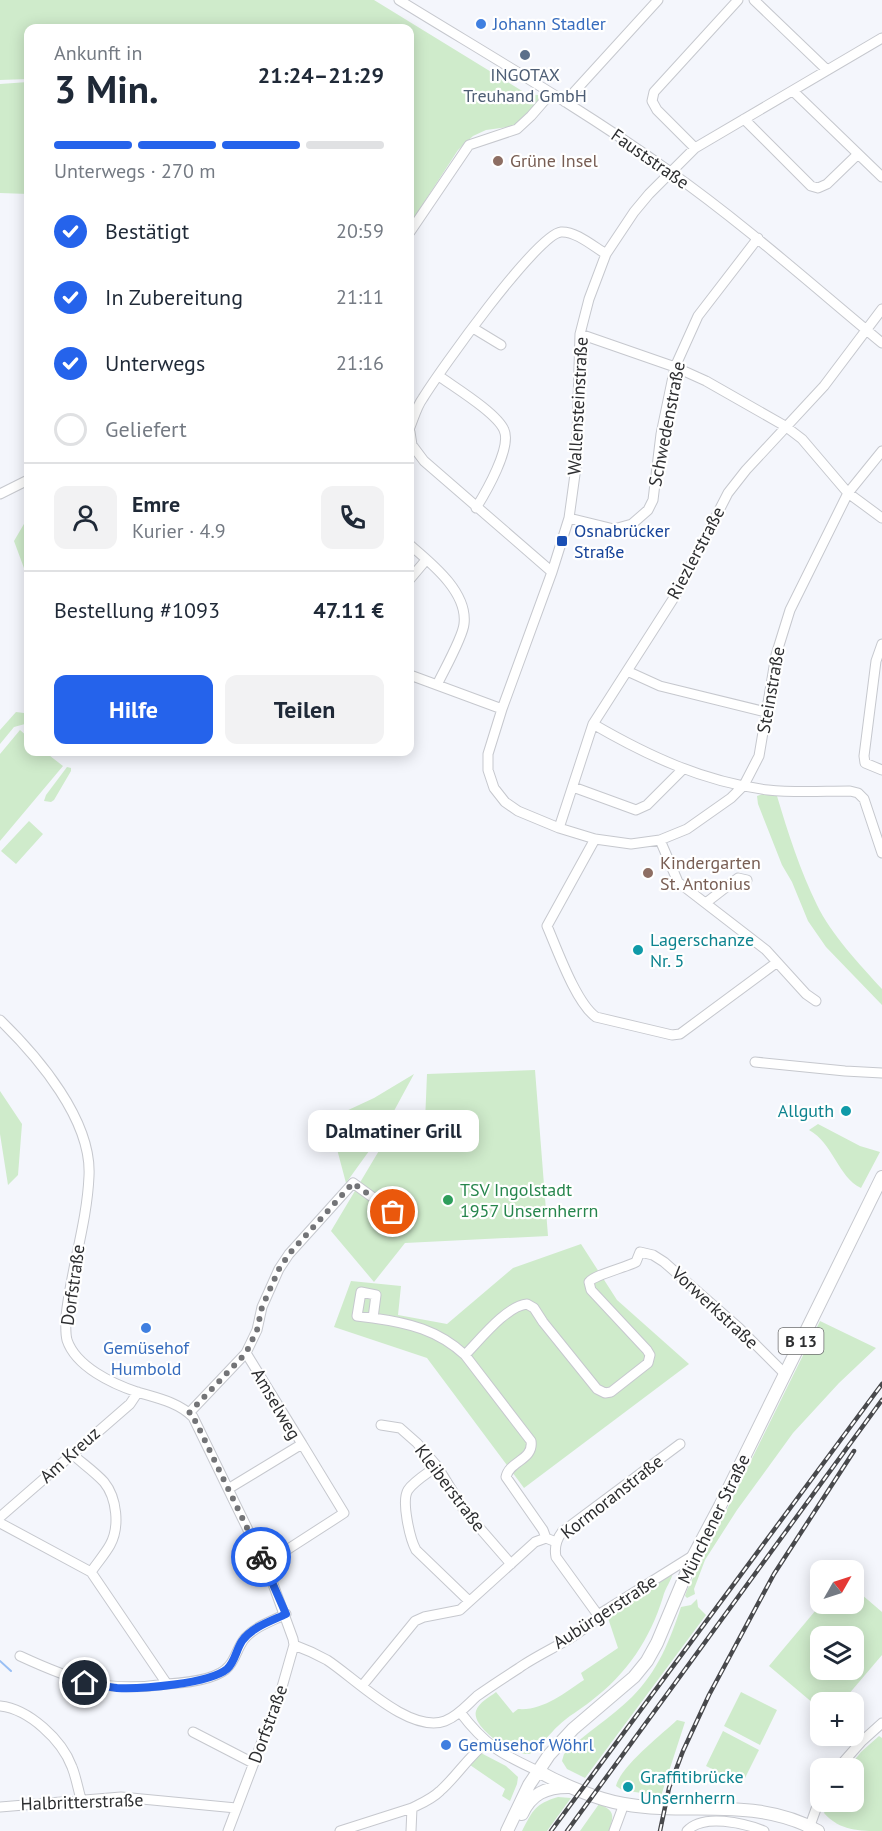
<!DOCTYPE html>
<html lang="de">
<head>
<meta charset="utf-8">
<style>
	body { margin:0; font-family:"PT Sans",sans-serif; background:#f2f2f3; color:#1f2937; height:100vh; display:flex; flex-direction:column; font-size:22px; white-space:nowrap }
	* { box-sizing:border-box; margin:0 }
	p { font-size:20px; color:#747a83 }
	.icon { flex:none; width:33px; height:33px; fill:none; stroke:currentColor; stroke-width:2; stroke-linecap:round; stroke-linejoin:round }
	.map { position:relative; flex:1; overflow:hidden }
	.details { position:absolute; left:24px; top:24px; width:390px; height:732px; display:flex; flex-direction:column; background:#fff; border-radius:12px; box-shadow:0 3px 15px #0003 }
	.details>* { flex:none }
	.needle { width:39px; rotate:51deg }
	.buttons { position:absolute; left:810px; top:1560px; display:grid; gap:12px }
	.buttons a { display:grid; place-items:center; width:54px; height:54px; border-radius:12px; background:#fff; box-shadow:0 3px 15px #0003; font-size:30px }
	.pin { position:absolute; display:grid; place-items:center; width:51px; height:51px; color:#fff; margin:-26px; border:3px solid #fff; border-radius:50%; box-shadow:0 2px 6px #0007 }
	.courier { position:absolute; display:grid; place-items:center; width:60px; height:60px; margin:-30px; border:4px solid #2563eb; border-radius:50%; background:#fff; color:#222; box-shadow:0 2px 8px #0007 }
	.bubble { position:absolute; height:42px; border-radius:12px; background:#fff; box-shadow:0 3px 15px #0003; font-size:20px; font-weight:700; line-height:42px; text-align:center }
	.overview em { font-style:normal; font-weight:700 }
	.overview div { display:flex; flex-direction:column-reverse }
	.overview { display:flex; align-items:center; justify-content:space-between; height:102px; padding:0 30px }
	h1 { font-size:39px; font-weight:700; line-height:45px }
	.bar { display:grid; grid-template-columns:repeat(4,1fr); gap:9px 6px; align-content:center; height:72px; padding:0 30px }
	.bar i { height:8px; border-radius:4px; background:#e0e1e3 }
	.bar .active { background:#2563eb }
	.bar p { grid-column:span 4 }
	.line { display:flex; align-items:center; gap:15px; padding:0 30px; border-top:2px solid #e0e1e3 }
	.line div { flex:1 }
	.round { display:grid; place-items:center; flex:none; width:63px; height:63px; border-radius:12px; background:#f2f2f3 }
	ol { padding:0 30px; list-style:none }
	li { display:flex; align-items:center; gap:18px; height:66px }
	li p { margin-inline-start:auto }
	li .icon { padding:6px; border-radius:50%; background:#2563eb; color:#fff; stroke-width:4 }
	li:last-child { color:#747a83 }
	li i { width:33px; height:33px; border:3px solid #e0e1e3; border-radius:50% }
	.primary-button { display:flex; gap:12px; margin-top:auto; padding:12px 30px }
	.primary-button a { flex:1; height:69px; border-radius:12px; background:#2563eb; color:#fff; font-size:24px; font-weight:700; line-height:69px; text-align:center }
	.primary-button a+a { background:#f2f2f3; color:#1f2937 }
	.map>svg:first-child { display:block }
</style>
</head>
<body>
<div class="map">
<svg width="882" height="1831" viewBox="0 0 882 1831">
	<rect width="100%" height="100%" fill="#f4f6fc"/>
	<path fill="#cfebcb" fill-rule="evenodd" d="M0,0H374L527,94L538,95L541,99L515,126L486,130L473,136L458,150L410,224V28H28V79L0,80Z
		M28,82V194L0,193V84Z
		M28,517V579L14,541Z
		M16,712L24,713L28,716V726L25,724L14,727L0,744V730Z
		M20,730L28,737V752H45L63,766L0,841V754Z
		M67,767L71,768V771L54,800L51,802L44,801L46,795Z
		M765,793L777,796C788,833 800,870 817,905C831,934 860,965 882,989V1005L826,947L808,921L792,882L782,865L758,804L757,796Z
		M29,821L43,834L16,864L1,851Z
		M535,1070L548,1236L405,1243L374,1282L331,1231L383,1144L424,1146L427,1074Z
		M414,1074L382,1133L346,1183L329,1119L374,1098Z
		M0,1091L22,1124L18,1175L8,1185L0,1134Z
		M818,1124L860,1146L880,1152L861,1188C838,1177 833,1143 809,1130Z
		M581,1244L617,1300L689,1364L524,1488L427,1358L334,1327L351,1281L401,1286L398,1315L447,1324L513,1268Z
		M820,1321L876,1348L839,1383L793,1433L737,1510L705,1560L694,1589L695,1594L687,1598L685,1596L687,1590Z
		M673,1572C672,1580 665,1588 663,1597C650,1639 627,1674 591,1701C580,1710 568,1716 558,1726C551,1732 536,1752 529,1754C514,1756 471,1728 476,1711C479,1702 490,1697 496,1692L513,1713L518,1709C543,1711 564,1693 584,1680L581,1673L618,1648L608,1618Z
		M854,1588L882,1612V1655L842,1702H820V1709L769,1666L821,1604H854ZM854,1636V1670H820V1636Z
		M697,1599L698,1607L706,1615L585,1778L567,1769L562,1761L564,1754C585,1733 611,1718 632,1697C658,1671 670,1640 681,1607L691,1605Z
		M741,1692L777,1710L760,1745L724,1726Z
		M677,1720L685,1722L661,1796L622,1790L616,1786C621,1766 661,1735 677,1720Z
		M723,1731L759,1750L742,1784L706,1766Z
		M879,1736L882,1738V1831C859,1831 840,1831 824,1813L829,1802H854V1768H848L861,1752Z
		M479,1752L506,1766L518,1777L517,1784L510,1801L502,1796L505,1789L470,1765Z
		M558,1797L571,1798L547,1831H522C533,1810 535,1804 558,1797Z
		M599,1804C615,1811 614,1815 609,1831H580Z"/>
	<g fill="none" stroke-linecap="round" stroke-linejoin="round">
		<path stroke="#99bff4" stroke-width="2" d="M0,1661L11,1671"/>
		<defs>
			<path id="minor" d="M399,0C490,56 582,109 669,171C744,224 812,285 882,343
				M754,0L827,70
				M882,38L695,148L649,194L634,212L606,254L589,299L580,334L576,467L569,518L552,572L502,709L488,754V770L494,788L505,802L518,811L559,828L595,839L631,844L660,840L687,829L731,798L744,785L759,756L776,655L790,610L848,493L882,451
				M793,91L882,177
				M565,102L658,0
				M744,119L811,186L818,188L827,184L858,154
				M695,148L657,110L652,101L654,92L738,0
				M410,232L469,145L517,129L531,116L551,93
				M473,328L501,345
				M580,334L675,367L706,381L785,426L802,439L848,493L882,518
				M439,376C454,387 497,413 504,430C512,447 486,492 476,508
				M410,427C414,417 417,406 423,398C439,372 537,234 561,232C576,231 594,247 606,254
				M410,432L412,445L424,461L552,572
				M0,494L28,480
				M569,518L614,529L632,524L648,510L653,500L661,434L675,367L698,316L758,238
				M410,545C431,563 468,592 464,624C463,637 443,672 437,685
				M410,579L426,560
				M882,644L876,661L864,756L865,763L882,770
				M627,671L660,686L766,712
				M410,675L502,709
				M593,724C648,756 704,782 768,790C795,793 823,791 850,791L858,793L864,799L882,853
				M573,787L636,810L647,805L683,769
				M559,828L593,724L675,596L728,493L746,470L824,386L882,309
				M595,839L547,926C557,949 576,1003 596,1017L672,1035L680,1034L776,963
				M660,840L678,882L766,950L806,994L816,1001
				M707,902L738,878L747,880
				M0,1020C38,1057 92,1120 89,1176C87,1223 71,1269 66,1316C66,1324 65,1332 67,1340C76,1367 113,1384 137,1392C157,1398 178,1402 193,1417L269,1573L293,1639L294,1645L280,1694L228,1831
				M755,1062L845,1071L882,1073
				M361,1292L376,1295L373,1318L357,1316Z
				M373,1318C409,1323 438,1330 465,1355
				M189,1413L246,1353L257,1330L262,1307L279,1269L289,1254L353,1183L393,1212
				M381,1425L400,1428L417,1443L437,1466L464,1510L511,1564
				M72,1454C82,1463 95,1472 104,1482C117,1498 120,1527 110,1545C105,1554 97,1563 91,1572
				M437,1466C428,1473 414,1481 408,1490C401,1501 410,1539 416,1550L469,1601
				M228,1489L302,1444L246,1353
				M0,1517L130,1404L138,1392
				M0,1523L91,1572L167,1684C184,1683 218,1680 229,1666C236,1658 238,1646 245,1638C256,1626 272,1621 286,1614
				M546,1538L543,1530L506,1477C509,1461 534,1460 531,1441L465,1355C479,1341 506,1306 527,1304L534,1308L543,1322L597,1389L605,1393L611,1392L648,1363L650,1355L647,1350L591,1290L589,1282C594,1275 624,1268 636,1262L640,1252L653,1255L664,1262L739,1328L785,1374
				M265,1564L344,1513L302,1444
				M598,1615L556,1557C554,1547 556,1540 562,1532L680,1444
				M294,1645C305,1649 316,1654 327,1660C355,1678 409,1734 445,1721C458,1716 467,1705 477,1696C491,1686 505,1677 519,1668C541,1652 583,1636 598,1615L694,1555
				M20,1656C74,1681 107,1693 167,1684
				M362,1686L415,1621L424,1617L460,1610L535,1542L546,1538L556,1542
				M0,1706C29,1709 62,1740 72,1767C76,1777 78,1789 81,1799
				M460,1712C485,1745 501,1754 538,1771
				M193,1732L253,1763
				M838,1768L861,1742L882,1723
				M0,1807L121,1797L236,1808
				M340,1831L412,1808
				M411,1831L412,1808C422,1803 432,1799 440,1791C457,1776 468,1757 486,1743
				M614,1831L624,1804
				M687,1831C703,1813 744,1823 764,1831
				M808,1831L820,1798"/>
			<path id="major" d="M538,1771C561,1784 598,1800 624,1804C690,1816 756,1796 818,1831
				M522,1814C531,1794 546,1787 568,1787
				M507,1831L529,1785L549,1755L573,1729L634,1677L647,1661L657,1643L694,1555L720,1506L882,1177"/>
		</defs>
		<use href="#minor" stroke="#c6c8ce" stroke-width="11"/>
		<use href="#major" stroke="#c6c8ce" stroke-width="14"/>
		<use href="#minor" stroke="#fff" stroke-width="9"/>
		<use href="#major" stroke="#fff" stroke-width="12"/>
		<defs>
			<path id="rail" d="M551,1831L882,1384
				M567,1831L882,1400
				M660,1831L669,1788L683,1751L709,1695L774,1574L854,1451"/>
		</defs>
		<use href="#rail" stroke="#48494c" stroke-width="4.5"/>
		<use href="#rail" stroke="#fff" stroke-width="2" stroke-dasharray="7" stroke-linecap="butt"/>
	</g>
	<g fill="none" stroke-linecap="round" stroke-linejoin="round">
		<path stroke="#737477" stroke-width="6" stroke-dasharray="0 10.8" d="M261,1557L196,1422L189,1413L246,1353L257,1330L262,1307L279,1269L289,1254L353,1183L393,1212"/>
		<path stroke="#2563eb" stroke-width="8" d="M85,1683C96,1684 107,1687 117,1688C141,1689 209,1684 227,1669C235,1662 236,1650 242,1641C252,1627 271,1621 286,1614L261,1557"/>
	</g>
	<g fill="#3f7fe0" stroke="#fff" stroke-width="2">
		<circle cx="481" cy="24" r="6"/>
		<circle cx="146" cy="1328" r="6"/>
		<circle cx="446" cy="1745" r="6"/>
	</g>
	<circle fill="#5c6f8a" stroke="#fff" stroke-width="2" cx="525" cy="55" r="6"/>
	<g fill="#8d6e63" stroke="#fff" stroke-width="2">
		<circle cx="498" cy="161" r="6"/>
		<circle cx="648" cy="873" r="6"/>
	</g>
	<rect fill="#1a4fb4" stroke="#fff" stroke-width="2" x="556" y="535" width="12" height="12" rx="3"/>
	<g fill="#0f9aa8" stroke="#fff" stroke-width="2">
		<circle cx="638" cy="950" r="6"/>
		<circle cx="846" cy="1111" r="6"/>
		<circle cx="628" cy="1787" r="6"/>
	</g>
	<circle fill="#2e9e5b" stroke="#fff" stroke-width="2" cx="448" cy="1200" r="6"/>
	<g text-anchor="middle" stroke-width="4.5" stroke-linejoin="round" paint-order="stroke">
		<rect fill="#fff" stroke="#6c6d6e" stroke-width="1.5" x="778.5" y="1328" width="45" height="26" rx="4.5"/>
		<g font-size="16" font-weight="bold" fill="#2d2e30">
			<text x="801" y="1347">B 13</text>
		</g>
		<g font-size="18" fill="#366cbe" stroke="#fff" text-anchor="start">
			<text x="493" y="30">Johann Stadler</text>
			<text x="146" y="1354" text-anchor="middle">Gemüsehof<tspan x="146" dy="21">Humbold</tspan></text>
			<text x="458" y="1751">Gemüsehof Wöhrl</text>
		</g>
		<g font-size="18" fill="#4e5e75" stroke="#fff">
			<text x="525" y="81">INGOTAX<tspan x="525" dy="21">Treuhand GmbH</tspan></text>
		</g>
		<g font-size="18" fill="#2d2e30" stroke="#fff">
			<text transform="translate(650 159) rotate(35)" y="6">Fauststraße</text>
			<text transform="translate(578 406) rotate(-87)" y="6">Wallensteinstraße</text>
			<text transform="translate(667 424) rotate(-79)" y="6">Schwedenstraße</text>
			<text transform="translate(696 553) rotate(-62)" y="6">Riezlerstraße</text>
			<text transform="translate(771 690) rotate(-80)" y="6">Steinstraße</text>
			<text transform="translate(73 1285) rotate(-82)" y="6">Dorfstraße</text>
			<text transform="translate(715 1308) rotate(43)" y="6">Vorwerkstraße</text>
			<text transform="translate(276 1404) rotate(60)" y="6">Amselweg</text>
			<text transform="translate(70 1455) rotate(-42)" y="6">Am Kreuz</text>
			<text transform="translate(450 1488) rotate(53)" y="6">Kleiberstraße</text>
			<text transform="translate(612 1497) rotate(-38)" y="6">Kormoranstraße</text>
			<text transform="translate(714 1519) rotate(-64)" y="6">Münchener Straße</text>
			<text transform="translate(605 1612) rotate(-33)" y="6">Aubürgerstraße</text>
			<text transform="translate(268 1724) rotate(-70)" y="6">Dorfstraße</text>
			<text transform="translate(82 1802) rotate(-2)" y="6">Halbritterstraße</text>
		</g>
		<g font-size="18" fill="#785e54" stroke="#fff" text-anchor="start">
			<text x="510" y="167">Grüne Insel</text>
			<text x="660" y="869">Kindergarten<tspan x="660" dy="21">St. Antonius</tspan></text>
		</g>
		<g font-size="18" fill="#164399" stroke="#fff" text-anchor="start">
			<text x="574" y="537">Osnabrücker<tspan x="574" dy="21">Straße</tspan></text>
		</g>
		<g font-size="18" fill="#0d838f" stroke="#fff" text-anchor="start">
			<text x="650" y="946">Lagerschanze<tspan x="650" dy="21">Nr. 5</tspan></text>
			<text x="834" y="1117" text-anchor="end">Allguth</text>
			<text x="640" y="1783">Graffitibrücke<tspan x="640" dy="21">Unsernherrn</tspan></text>
		</g>
		<g font-size="18" fill="#27864d" stroke="#fff" text-anchor="start">
			<text x="460" y="1196">TSV Ingolstadt<tspan x="460" dy="21">1957 Unsernherrn</tspan></text>
		</g>
	</g>
</svg>
<div class="buttons">
<a><svg class="needle" viewBox="-14 -14 28 28"><path d="M0-13l5 13h-10z" fill="#e53935"/><path d="M0 13l5-13h-10z" fill="#747a83"/></svg></a>
<a><svg class="icon" aria-label="layers" viewBox="0 0 24 24"><path d="M12 4l9 5-9 5-9-5zM3 14l9 5 9-5"/></svg></a>
<a>+</a>
<a>−</a>
</div>
<div class="pin" style="left:393px;top:1212px;background:#ea580c"><svg class="icon" aria-label="bag" viewBox="0 0 24 24"><path d="M5 8h14l-1 12H6zM9 8a3 3 0 0 1 6 0"/></svg></div>
<div class="pin" style="left:85px;top:1683px;background:#1f2937"><svg class="icon" aria-label="home" viewBox="0 0 24 24"><path d="M3 11l9-7 9 7M6 9v11h12V9"/></svg></div>
<div class="courier" style="left:261px;top:1557px"><svg class="icon" aria-label="bike" viewBox="0 0 24 24"><circle cx="6" cy="16" r="4"/><circle cx="18" cy="16" r="4"/><path d="M6 16l4-8h5l3 8M10 8l3 8H6M13 5h3"/></svg></div>
<div class="bubble" style="left:308px;top:1110px;width:171px">Dalmatiner Grill</div>
<section class="details">
<div class="overview"><div><h1>3 Min.</h1><p>Ankunft in</p></div><em>21:24–21:29</em></div>
<div class="bar"><i class="active"></i><i class="active"></i><i class="active"></i><i></i><p>Unterwegs · 270 m</p></div>
<ol>
<li><svg class="icon" aria-label="check" viewBox="0 0 24 24"><path d="M5 12l5 5 9-10"/></svg>Bestätigt<p>20:59</p></li>
<li><svg class="icon" aria-label="check" viewBox="0 0 24 24"><path d="M5 12l5 5 9-10"/></svg>In Zubereitung<p>21:11</p></li>
<li><svg class="icon" aria-label="check" viewBox="0 0 24 24"><path d="M5 12l5 5 9-10"/></svg>Unterwegs<p>21:16</p></li>
<li><i></i>Geliefert</li>
</ol>
<div class="line" style="height:108px"><a class="round"><svg class="icon" aria-label="person" viewBox="0 0 24 24"><circle cx="12" cy="8" r="4"/><path d="M4 21q1-7 8-7t8 7"/></svg></a><div><b>Emre</b><p>Kurier · 4.9</p></div><a class="round"><svg class="icon" aria-label="phone" viewBox="0 0 24 24"><path d="M5 4h4l2 5-3 2q2 4 5 5l2-3 5 2v4C11 20 4 13 5 4z"/></svg></a></div>
<div class="line" style="height:78px"><div>Bestellung #1093</div><b>47.11 €</b></div>
<div class="primary-button"><a>Hilfe</a><a>Teilen</a></div>
</section>
</div>
</body>
</html>
